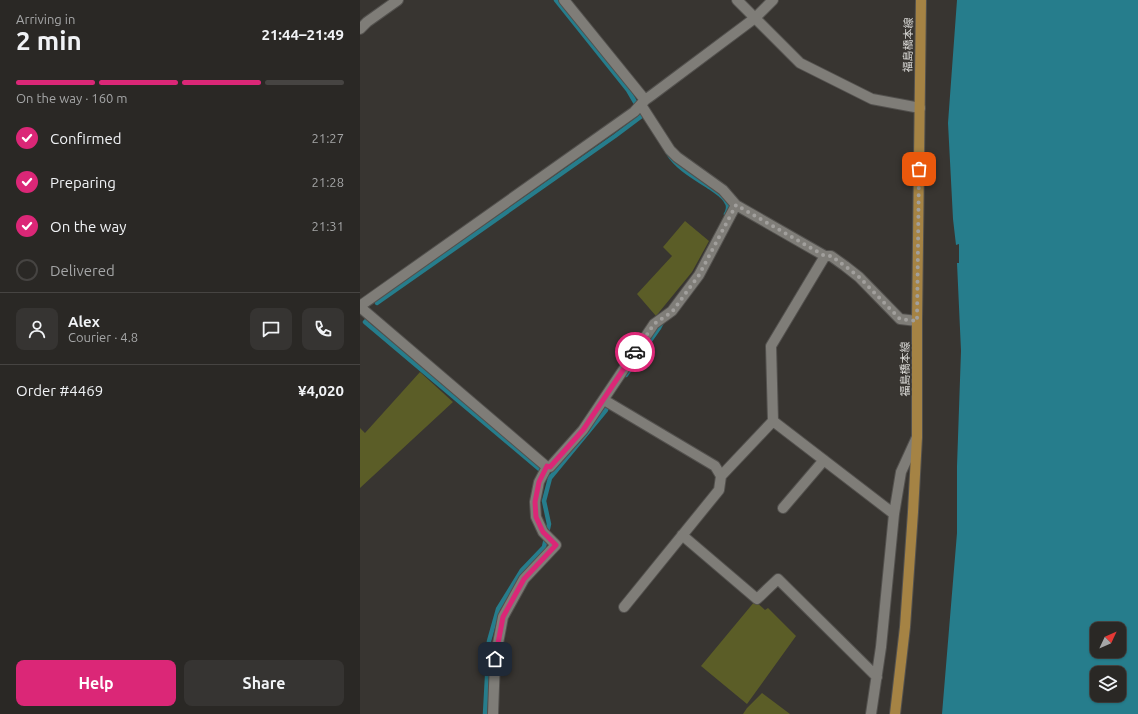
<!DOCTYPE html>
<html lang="en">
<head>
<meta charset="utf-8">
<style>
	body { margin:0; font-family:Ubuntu,"Noto Sans JP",sans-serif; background:#363432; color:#f1f3f6; height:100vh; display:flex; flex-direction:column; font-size:15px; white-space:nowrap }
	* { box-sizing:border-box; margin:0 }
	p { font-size:13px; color:#a5a6a7 }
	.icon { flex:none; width:22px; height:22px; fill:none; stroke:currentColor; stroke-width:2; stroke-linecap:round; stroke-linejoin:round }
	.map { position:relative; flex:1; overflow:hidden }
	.sheet { display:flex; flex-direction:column; background:#2a2825; width:360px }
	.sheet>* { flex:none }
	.needle { width:26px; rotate:46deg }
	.fabs { position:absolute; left:730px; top:622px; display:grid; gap:8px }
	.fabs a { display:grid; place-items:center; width:36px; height:36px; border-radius:8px; background:#2a2825; box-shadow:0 1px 3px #0004,0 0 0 1px #464442; font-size:20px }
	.pin { position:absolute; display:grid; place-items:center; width:34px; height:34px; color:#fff; margin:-17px; border-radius:8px; box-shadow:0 2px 6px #0006 }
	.courier { position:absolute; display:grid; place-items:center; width:40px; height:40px; margin:-20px; border:3px solid #db2777; border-radius:50%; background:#fff; color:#222; box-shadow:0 1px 5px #0007 }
	.headline em { font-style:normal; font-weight:600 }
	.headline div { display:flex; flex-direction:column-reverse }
	.headline { display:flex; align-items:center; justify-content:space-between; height:68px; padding:0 16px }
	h1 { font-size:26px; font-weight:600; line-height:30px }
	.bar { display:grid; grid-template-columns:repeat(4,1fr); gap:6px 4px; align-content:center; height:48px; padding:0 16px }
	.bar i { height:5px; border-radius:3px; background:#464442 }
	.bar .selected { background:#db2777 }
	.bar p { grid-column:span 4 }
	.line { display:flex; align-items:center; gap:10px; padding:0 16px; border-top:1px solid #464442 }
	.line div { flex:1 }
	.round { display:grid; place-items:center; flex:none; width:42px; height:42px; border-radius:8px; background:#363432 }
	ol { padding:0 16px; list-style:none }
	li { display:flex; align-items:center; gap:12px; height:44px }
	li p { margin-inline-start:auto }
	li .icon { padding:4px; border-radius:50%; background:#db2777; color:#fff; stroke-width:4 }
	li:last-child { color:#a5a6a7 }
	li i { width:22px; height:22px; border:2px solid #464442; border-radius:50% }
	.action { display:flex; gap:8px; margin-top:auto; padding:8px 16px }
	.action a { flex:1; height:46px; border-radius:8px; background:#db2777; color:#fff; font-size:16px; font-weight:600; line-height:46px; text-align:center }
	.action a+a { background:#363432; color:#f1f3f6 }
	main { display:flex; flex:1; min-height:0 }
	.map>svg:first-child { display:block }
</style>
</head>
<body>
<main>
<section class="sheet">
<div class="headline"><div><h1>2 min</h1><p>Arriving in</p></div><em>21:44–21:49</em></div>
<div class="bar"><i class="selected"></i><i class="selected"></i><i class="selected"></i><i></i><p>On the way · 160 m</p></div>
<ol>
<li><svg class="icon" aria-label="check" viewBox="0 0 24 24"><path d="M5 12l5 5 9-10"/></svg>Confirmed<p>21:27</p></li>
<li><svg class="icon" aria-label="check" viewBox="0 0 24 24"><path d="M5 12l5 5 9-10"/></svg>Preparing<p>21:28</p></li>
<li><svg class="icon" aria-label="check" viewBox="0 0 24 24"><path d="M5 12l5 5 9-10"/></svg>On the way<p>21:31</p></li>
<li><i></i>Delivered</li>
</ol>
<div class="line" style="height:72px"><a class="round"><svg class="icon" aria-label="person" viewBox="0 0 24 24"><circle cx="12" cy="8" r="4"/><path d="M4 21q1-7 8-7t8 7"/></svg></a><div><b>Alex</b><p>Courier · 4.8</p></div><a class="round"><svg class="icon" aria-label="chat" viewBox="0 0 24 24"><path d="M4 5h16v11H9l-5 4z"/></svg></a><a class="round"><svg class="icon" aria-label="phone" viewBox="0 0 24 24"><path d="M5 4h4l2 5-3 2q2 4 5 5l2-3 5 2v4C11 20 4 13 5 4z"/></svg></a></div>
<div class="line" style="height:52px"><div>Order #4469</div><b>¥4,020</b></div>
<div class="action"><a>Help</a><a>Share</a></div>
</section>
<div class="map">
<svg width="778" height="714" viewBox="0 0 778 714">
	<rect width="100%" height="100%" fill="#383531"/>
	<path fill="#5b5d27" d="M325,221L349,241L332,272L296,316L277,294L312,256L303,247Z
		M60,372L93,402L0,488V428L5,433Z
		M395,601L405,610L408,608L436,636L387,704L341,666Z
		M402,693L430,714H383L387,708Z"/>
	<path fill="#267d8c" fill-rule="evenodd" d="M597,0H778V714H582L597,533V466L601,351L597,263H599V244L596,245L593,219L588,123ZM737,629H759V651H737ZM737,673H759V695H737Z"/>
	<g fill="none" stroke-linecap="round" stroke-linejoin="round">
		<path stroke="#267d8c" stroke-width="4.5" d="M196,0L268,90L275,102
			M308,153C318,169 336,178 351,188C356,192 364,196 367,203C369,206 368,211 366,214
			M17,303L255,136L283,115L281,113
			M6,321L5,322L190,478L184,501L189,524L184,547L162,570L138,609L129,641L125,714
			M266,375L299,328L302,322
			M190,478L246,410L248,403"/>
		<defs>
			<path id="minor" d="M204,0L285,100
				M377,0L440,63L512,99L560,108
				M0,29L7,22L38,0
				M281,105L310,150L317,157L363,190L376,205L465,256H471L485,266L499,277L540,319L557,321
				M0,306L274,112L285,100L292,95L395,18L413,0
				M0,307L187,467
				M244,400L355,466L361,476L359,490L264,607
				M413,421L534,514
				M361,476L413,421L411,346L465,256
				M423,508L464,460
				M322,535L397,599L418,579L517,677
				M133,714L135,659L143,617L164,579L196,545L183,532L176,517L175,502L179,482L187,467H190L223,430L294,324L312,311L339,275L376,205
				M511,714L521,647L534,514L541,472L557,437"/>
			<path id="major" d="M535,714L545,627L553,512L557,437V321L561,0"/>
		</defs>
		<use href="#minor" stroke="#53514e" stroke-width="12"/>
		<use href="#major" stroke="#53514e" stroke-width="12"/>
		<use href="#minor" stroke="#7f7d78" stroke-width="10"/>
		<use href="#major" stroke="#a58344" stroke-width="10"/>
	</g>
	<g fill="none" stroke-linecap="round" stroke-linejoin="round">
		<path stroke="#a19f9c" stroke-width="4" stroke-dasharray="0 7.2" d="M275,352L294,324L312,312L339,275L376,205L465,256H471L485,266L499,277L540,319L557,321L559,169"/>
		<path stroke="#db2777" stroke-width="5" d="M135,659L143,617L164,579L196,545L183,532L176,517L175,502L179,482L187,466L190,467L223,430L275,352"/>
	</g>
	<g text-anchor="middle" stroke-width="3" stroke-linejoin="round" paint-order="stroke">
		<g font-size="11" fill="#d9d8d5" stroke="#383531">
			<text transform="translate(548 45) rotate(-89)" y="4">福島橋本線</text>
			<text transform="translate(545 369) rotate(-90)" y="4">福島橋本線</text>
		</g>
	</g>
</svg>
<div class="fabs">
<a><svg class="needle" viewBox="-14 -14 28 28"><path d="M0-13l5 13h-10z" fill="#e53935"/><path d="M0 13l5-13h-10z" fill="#a5a6a7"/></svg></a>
<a><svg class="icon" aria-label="layers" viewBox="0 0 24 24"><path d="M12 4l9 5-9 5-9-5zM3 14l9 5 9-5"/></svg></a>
</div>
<div class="pin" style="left:559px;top:169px;background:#ea580c"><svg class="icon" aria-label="bag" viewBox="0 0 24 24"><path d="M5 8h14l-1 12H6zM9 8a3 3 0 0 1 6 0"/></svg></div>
<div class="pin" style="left:135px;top:659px;background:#1f2937"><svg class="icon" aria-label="home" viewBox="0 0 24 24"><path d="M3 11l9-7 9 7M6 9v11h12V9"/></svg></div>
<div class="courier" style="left:275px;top:352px"><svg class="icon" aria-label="car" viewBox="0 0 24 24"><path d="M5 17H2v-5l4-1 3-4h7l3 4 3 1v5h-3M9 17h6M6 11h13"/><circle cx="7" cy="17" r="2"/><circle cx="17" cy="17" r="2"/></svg></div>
</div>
</main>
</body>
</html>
